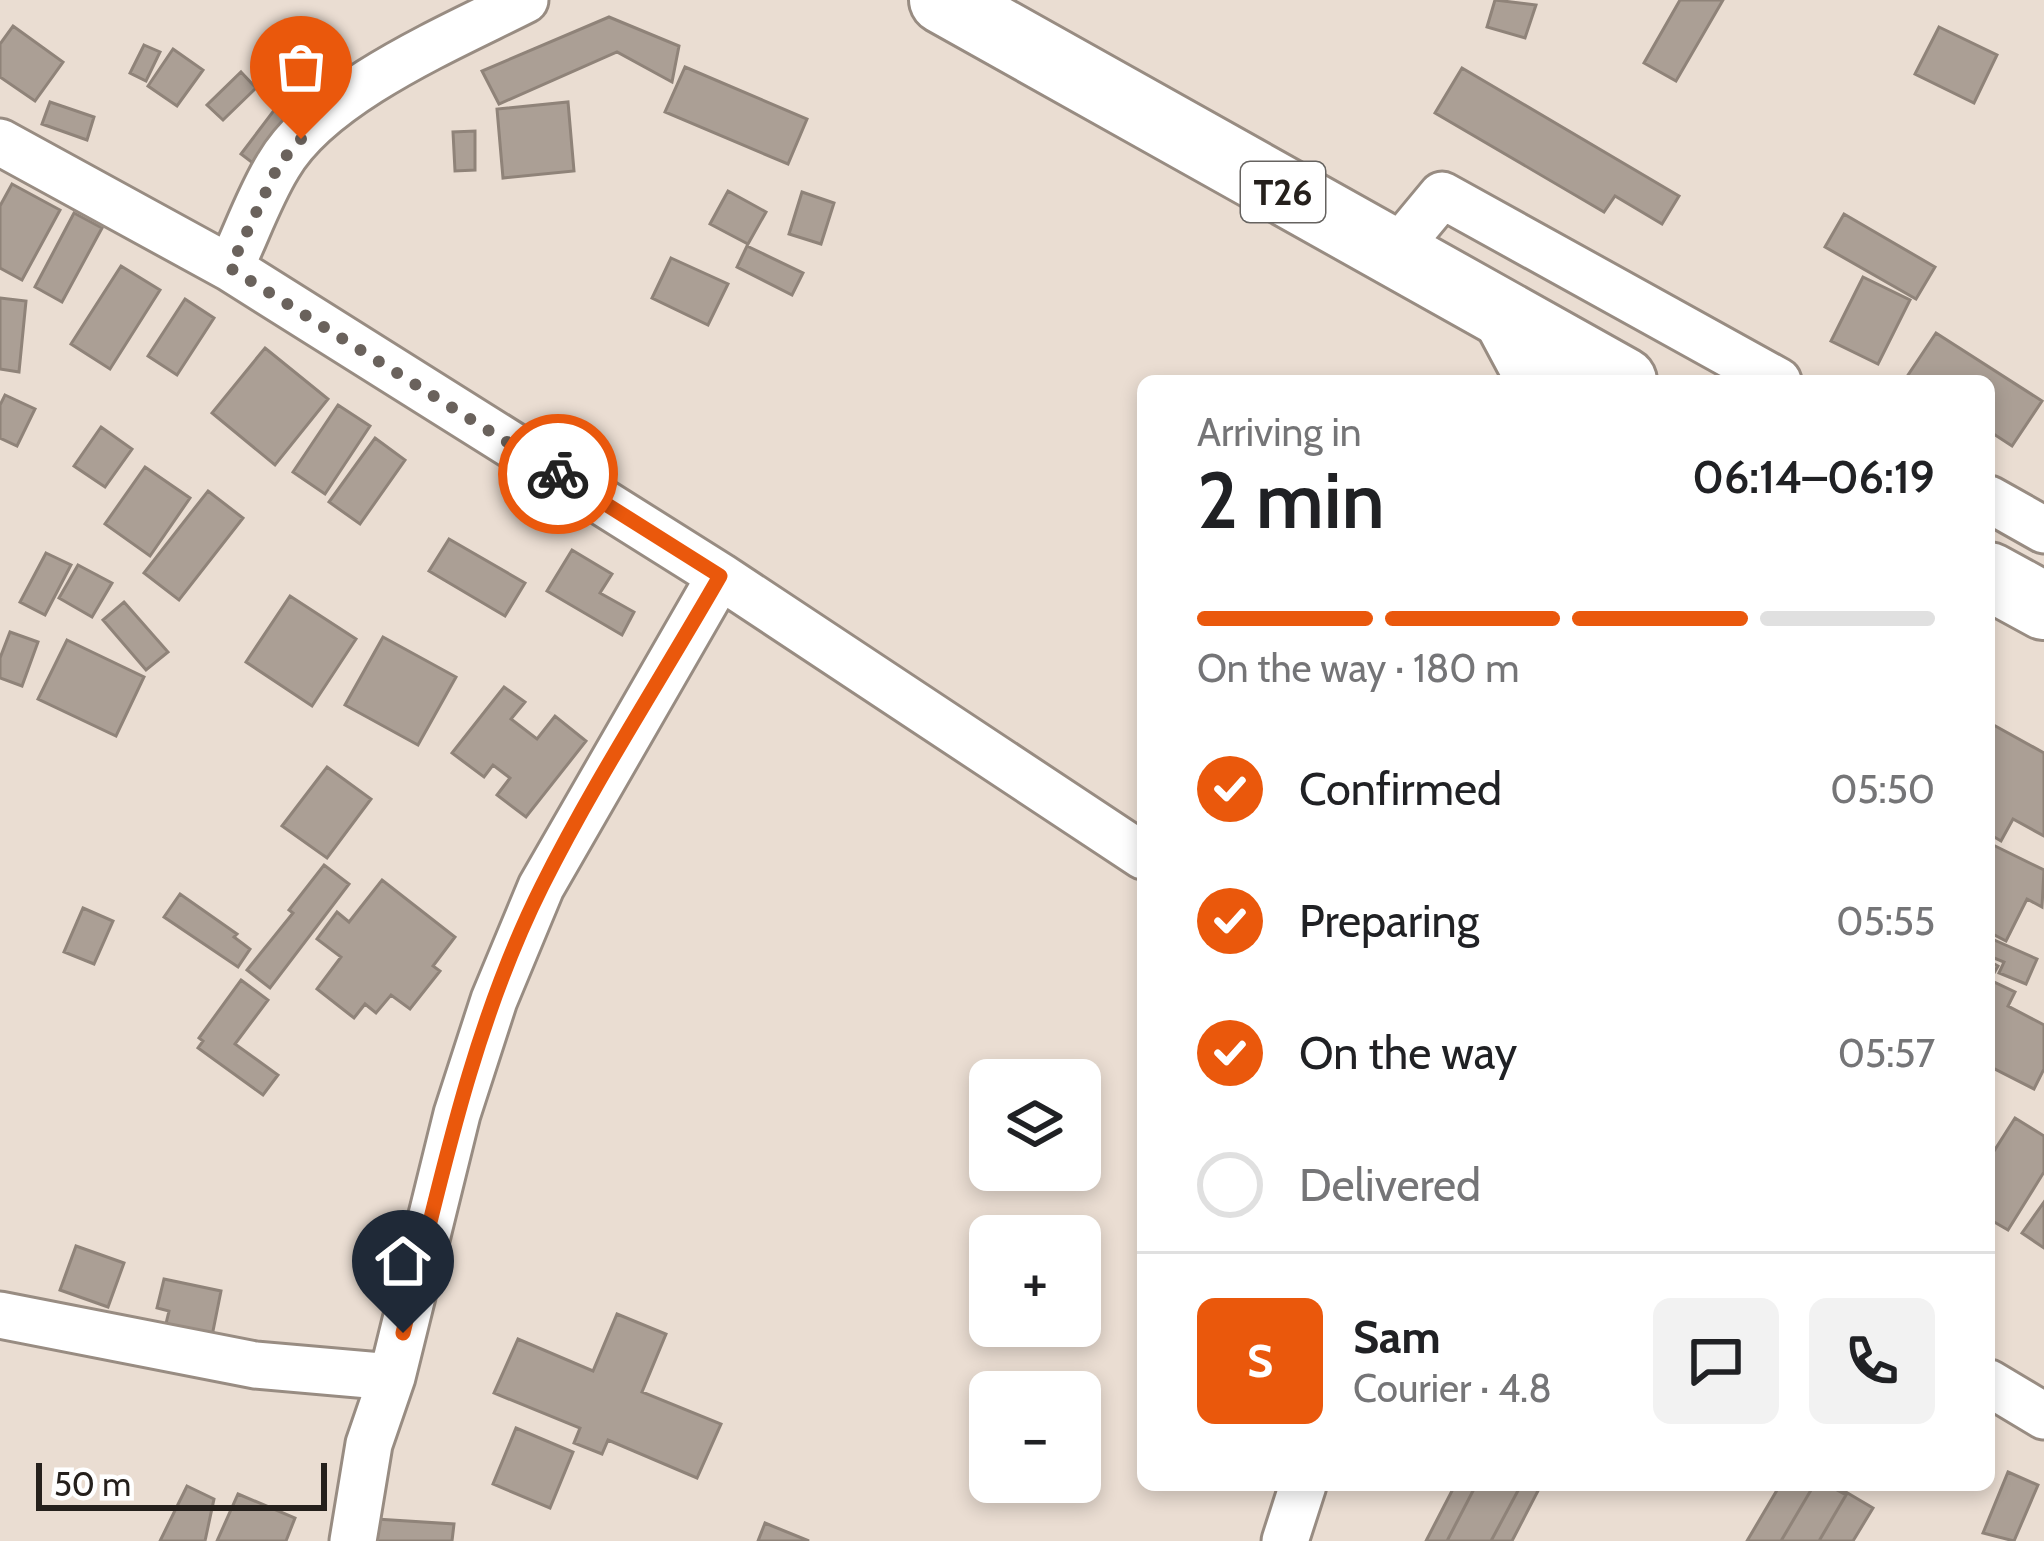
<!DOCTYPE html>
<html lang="en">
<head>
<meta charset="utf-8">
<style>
	body { margin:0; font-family:Cabin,sans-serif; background:#f2f2f2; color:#202124; height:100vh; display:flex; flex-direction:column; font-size:45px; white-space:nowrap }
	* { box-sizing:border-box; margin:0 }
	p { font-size:39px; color:#757577 }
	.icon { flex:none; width:66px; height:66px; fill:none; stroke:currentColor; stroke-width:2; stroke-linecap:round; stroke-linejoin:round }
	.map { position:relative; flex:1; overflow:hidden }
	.sheet { position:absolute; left:1137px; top:375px; width:858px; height:1116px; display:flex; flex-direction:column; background:#fff; border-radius:18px; box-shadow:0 6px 18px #0003 }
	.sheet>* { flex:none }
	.buttons { position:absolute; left:969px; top:1059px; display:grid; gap:24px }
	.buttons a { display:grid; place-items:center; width:132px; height:132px; border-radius:18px; background:#fff; box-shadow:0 6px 18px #0003; font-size:60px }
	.scale { position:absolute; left:36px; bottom:30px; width:291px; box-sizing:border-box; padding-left:12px; border:6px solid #25201c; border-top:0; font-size:33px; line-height:42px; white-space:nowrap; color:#25201c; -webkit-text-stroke:9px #fff; paint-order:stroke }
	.pin { position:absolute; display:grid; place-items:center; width:102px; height:102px; color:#fff; margin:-123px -51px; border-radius:50% 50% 50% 0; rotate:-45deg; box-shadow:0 0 12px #0007 }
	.pin .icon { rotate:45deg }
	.courier { position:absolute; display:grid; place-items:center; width:120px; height:120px; margin:-60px; border:9px solid #ea580c; border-radius:50%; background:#fff; color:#222; box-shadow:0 3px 15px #0007 }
	.headline em { font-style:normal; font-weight:600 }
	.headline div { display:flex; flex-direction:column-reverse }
	.headline { display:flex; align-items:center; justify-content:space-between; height:204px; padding:0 60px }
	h1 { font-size:78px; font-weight:600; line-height:90px }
	.bar { display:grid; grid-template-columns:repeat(4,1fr); gap:18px 12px; align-content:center; height:144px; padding:0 60px }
	.bar i { height:15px; border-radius:9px; background:#e0e0e0 }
	.bar .on { background:#ea580c }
	.bar p { grid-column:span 4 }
	.line { display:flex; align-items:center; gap:30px; padding:0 60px; border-top:3px solid #e0e0e0 }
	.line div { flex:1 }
	.round { display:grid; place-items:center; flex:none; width:126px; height:126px; border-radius:18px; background:#f2f2f2 }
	ol { padding:0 60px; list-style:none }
	li { display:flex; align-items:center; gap:36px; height:132px }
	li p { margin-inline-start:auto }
	li .icon { padding:12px; border-radius:50%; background:#ea580c; color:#fff; stroke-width:4 }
	li:last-child { color:#757577 }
	li i { width:66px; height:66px; border:6px solid #e0e0e0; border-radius:50% }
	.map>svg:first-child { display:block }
</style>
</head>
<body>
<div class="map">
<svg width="2044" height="1541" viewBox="0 0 2044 1541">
	<rect width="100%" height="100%" fill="#eaddd2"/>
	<path fill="#ab9f95" stroke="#8f8379" stroke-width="3" d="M1495,0L1536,5L1525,38L1487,27Z
		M1680,0H1723L1676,81L1644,63Z
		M609,17L679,46L672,82L617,52L499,104L482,71Z
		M13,26L63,62L35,101L0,77V44Z
		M1939,27L1997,55L1974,103L1915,74Z
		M144,45L160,52L146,81L130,73Z
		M173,49L203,70L177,106L148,86Z
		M685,67L807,119L788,164L665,112Z
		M1462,68L1679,196L1662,224L1615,196L1604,212L1435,113Z
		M241,72L256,88L223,120L207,105Z
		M294,84L318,101L265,172L241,154Z
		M50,102L94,117L87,140L42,124Z
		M568,102L574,171L503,178L497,109Z
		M475,131V170L455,171L453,132Z
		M12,184L60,210L22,280L0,268V206Z
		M728,191L766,212L748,244L710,224Z
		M802,192L834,203L821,244L789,234Z
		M74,213L102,228L62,302L35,287Z
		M1844,214L1935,267L1916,299L1825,247Z
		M747,246L803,273L792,295L737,267Z
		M671,258L728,284L708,325L652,298Z
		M121,266L160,290L110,369L71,344Z
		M1863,277L1910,300L1878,364L1831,341Z
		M0,298L26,301L19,372L0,369Z
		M185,299L214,318L177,375L148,356Z
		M1936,333L2042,401L2012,446L1989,431V381L1906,378Z
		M265,348L328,399L275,465L212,413Z
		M5,395L35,409L17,446L0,438V405Z
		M338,405L370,426L325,494L293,472Z
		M101,427L132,449L105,487L74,466Z
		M375,438L405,460L360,524L329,502Z
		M145,467L190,498L150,556L105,524Z
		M208,491L243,518L179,600L144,573Z
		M449,539L525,583L505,616L429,571Z
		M572,550L612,574L600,593L634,612L622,635L547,591Z
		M46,553L71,565L45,615L20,602Z
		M78,565L112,583L92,617L59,598Z
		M290,596L356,639L312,706L246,662Z
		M124,602L168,652L146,670L103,620Z
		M10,632L38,642L22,686L0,678V658Z
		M383,637L456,677L418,745L345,705Z
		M67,640L144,677L116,736L38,699Z
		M504,687L525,702L511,719L537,739L555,716L586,741L526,817L497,795L510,778L493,765L484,777L452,753Z
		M1990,723L2044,753V836L2013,819L2001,841L1989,834Z
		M327,767L371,799L327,858L282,826Z
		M1989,843L2044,870L2042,907L2027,899L2006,941L1989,932Z
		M324,865L349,884L270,988L247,970L293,913L289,910Z
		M382,880L455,937L433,966L440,971L410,1009L391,995L376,1013L365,1004L354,1018L317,989L341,957L317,939L337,912L349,922Z
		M180,894L237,934L234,937L250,949L238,967L164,917Z
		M83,908L113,921L94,964L64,952Z
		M1992,939L2037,959L2026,984L1999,973L2004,962L1989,956Z
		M1989,961L1998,966L1990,980L2015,992L2008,1006L2044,1025V1069L2034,1089L1989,1066Z
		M241,980L268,1000L235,1044L278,1075L263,1095L198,1048L203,1041L199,1038Z
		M2015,1118L2044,1136V1172L2008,1230L1989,1219V1159Z
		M2044,1202V1248L2022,1233Z
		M76,1246L124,1263L108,1307L60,1290Z
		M164,1279L221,1291L211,1341L164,1332L169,1311L157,1308Z
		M617,1314L666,1334L642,1392L721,1424L697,1478L608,1440L602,1454L574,1443L580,1428L494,1393L518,1339L593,1371Z
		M516,1428L573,1452L550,1508L493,1484Z
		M2008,1472L2038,1485L2014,1541L1983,1533Z
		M1455,1485H1521L1491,1541H1426Z
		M1476,1485H1541L1512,1541H1447Z
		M1780,1485H1828L1846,1495L1819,1541H1747Z
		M1814,1485H1834L1873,1508L1853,1541H1781Z
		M187,1486L214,1499L205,1541H160Z
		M238,1494L295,1518L286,1541H217Z
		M376,1519L454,1524L452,1541H374Z
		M765,1523L809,1541H758Z"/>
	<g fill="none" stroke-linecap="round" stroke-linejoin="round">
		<defs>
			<path id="street" d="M0,142L230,268L720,576L1143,856
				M1393,254L1442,195L1778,381
				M230,268C246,235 259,197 278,166C321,92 450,38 525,0
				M1491,310L1529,381
				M1989,499L2044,530
				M0,1315L255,1365L392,1377
				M1989,1383L2044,1416
				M353,1541L369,1444L392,1377L457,1114L494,1000L541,887L720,576
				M1285,1541L1303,1485"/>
			<path id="highway" d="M943,0L1623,381
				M1989,576L2044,606"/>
		</defs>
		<use href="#street" stroke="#988c82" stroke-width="51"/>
		<use href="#highway" stroke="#988c82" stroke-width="72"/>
		<use href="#street" stroke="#fff" stroke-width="45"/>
		<use href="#highway" stroke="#fff" stroke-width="66"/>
	</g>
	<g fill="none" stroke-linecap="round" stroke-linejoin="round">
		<path stroke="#6a625c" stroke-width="12" stroke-dasharray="0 21.6" d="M301,139L279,164L230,268L558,474"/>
		<path stroke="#ea580c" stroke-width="15" d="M403,1333C440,1183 472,1026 542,886C595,780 661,679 720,576L558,474"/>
	</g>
	<g text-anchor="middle" stroke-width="10" stroke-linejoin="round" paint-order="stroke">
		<rect fill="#fff" stroke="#666360" stroke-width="3" x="1241" y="162" width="84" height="60" rx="9"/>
		<g font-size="36" font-weight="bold" fill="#25201c">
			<text x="1283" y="205">T26</text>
		</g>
	</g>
</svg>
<div class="buttons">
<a><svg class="icon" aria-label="layers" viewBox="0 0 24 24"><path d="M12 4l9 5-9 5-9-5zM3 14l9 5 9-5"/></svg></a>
<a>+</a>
<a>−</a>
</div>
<div class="scale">50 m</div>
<div class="pin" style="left:301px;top:139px;background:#ea580c"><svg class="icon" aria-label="bag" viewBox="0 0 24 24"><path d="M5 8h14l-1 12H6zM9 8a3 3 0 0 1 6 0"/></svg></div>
<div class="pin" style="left:403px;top:1333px;background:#1f2937"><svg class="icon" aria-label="home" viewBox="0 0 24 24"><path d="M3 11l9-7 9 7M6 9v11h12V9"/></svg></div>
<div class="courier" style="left:558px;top:474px"><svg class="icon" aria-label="bike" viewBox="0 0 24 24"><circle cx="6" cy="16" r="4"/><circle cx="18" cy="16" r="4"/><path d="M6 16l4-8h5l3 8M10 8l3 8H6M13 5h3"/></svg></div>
<section class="sheet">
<div class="headline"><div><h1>2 min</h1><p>Arriving in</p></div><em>06:14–06:19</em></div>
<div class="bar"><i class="on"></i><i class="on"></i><i class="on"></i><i></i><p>On the way · 180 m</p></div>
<ol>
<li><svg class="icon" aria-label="check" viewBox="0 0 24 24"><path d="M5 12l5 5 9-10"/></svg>Confirmed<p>05:50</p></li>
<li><svg class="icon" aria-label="check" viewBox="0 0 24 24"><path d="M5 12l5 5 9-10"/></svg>Preparing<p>05:55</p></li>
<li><svg class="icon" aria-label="check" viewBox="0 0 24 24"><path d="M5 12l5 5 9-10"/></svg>On the way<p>05:57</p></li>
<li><i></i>Delivered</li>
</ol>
<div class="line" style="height:216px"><b class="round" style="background:#ea580c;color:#fff">S</b><div><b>Sam</b><p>Courier · 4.8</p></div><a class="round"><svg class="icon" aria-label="chat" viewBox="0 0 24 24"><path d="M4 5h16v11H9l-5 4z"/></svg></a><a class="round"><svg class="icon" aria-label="phone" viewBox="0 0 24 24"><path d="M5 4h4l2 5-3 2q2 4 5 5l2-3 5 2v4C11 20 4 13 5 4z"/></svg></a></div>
</section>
</div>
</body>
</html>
